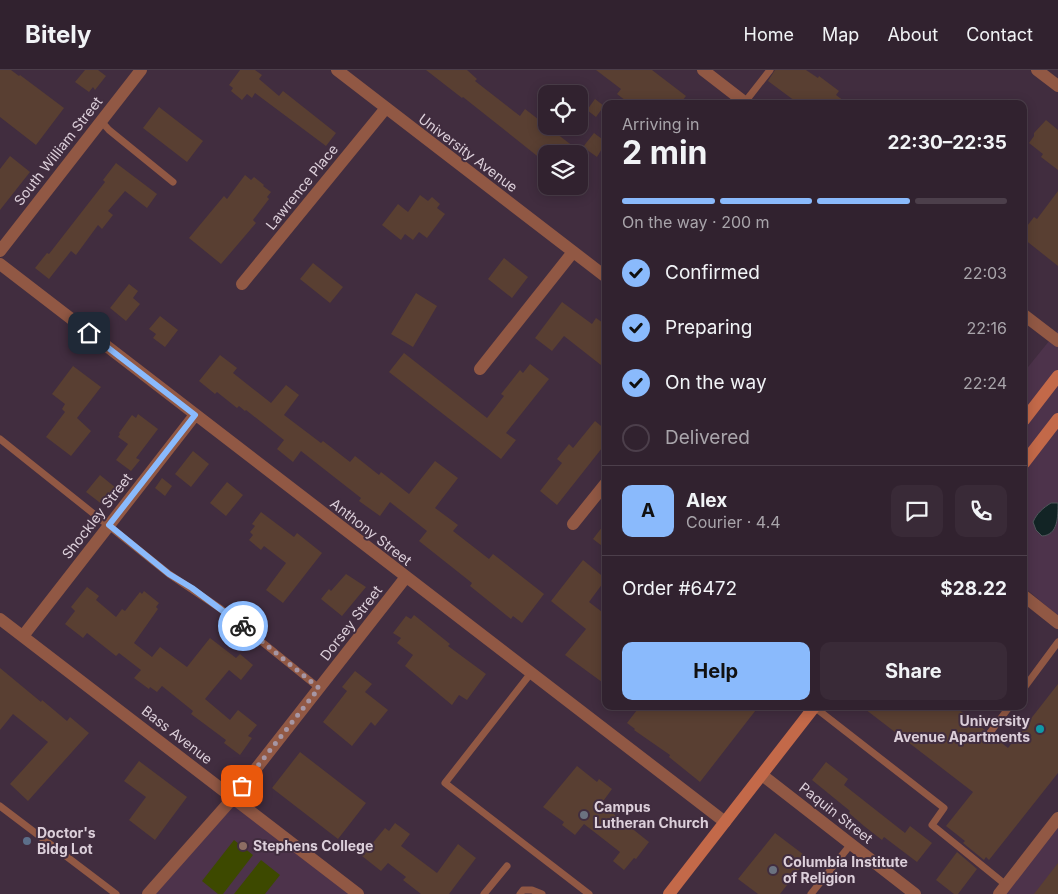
<!DOCTYPE html>
<html lang="en">
<head>
<meta charset="utf-8">
<style>
	body { margin:0; font-family:Inter,sans-serif; background:#392a37; color:#f1f3f6; height:100vh; display:flex; flex-direction:column; font-size:19px; white-space:nowrap }
	* { box-sizing:border-box; margin:0 }
	p { font-size:16px; color:#a8a4aa }
	.icon { flex:none; width:28px; height:28px; fill:none; stroke:currentColor; stroke-width:2; stroke-linecap:round; stroke-linejoin:round }
	.map { position:relative; flex:1; overflow:hidden }
	.panel { position:absolute; left:602px; top:30px; width:425px; height:610px; display:flex; flex-direction:column; background:#31222f; border-radius:10px; box-shadow:0 2px 12px #0003,0 0 0 1px #4c3f4b }
	.panel>* { flex:none }
	.tools { position:absolute; left:538px; top:15px; display:grid; gap:10px }
	.tools a { display:grid; place-items:center; width:50px; height:50px; border-radius:10px; background:#31222f; box-shadow:0 2px 12px #0003,0 0 0 1px #4c3f4b; font-size:25px }
	.pin { position:absolute; display:grid; place-items:center; width:42px; height:42px; color:#fff; margin:-21px; border-radius:10px; box-shadow:0 2px 8px #0006 }
	.courier { position:absolute; display:grid; place-items:center; width:50px; height:50px; margin:-25px; border:4px solid #8abafc; border-radius:50%; background:#fff; color:#222; box-shadow:0 1px 6px #0007 }
	.headline em { font-style:normal; font-weight:700 }
	.headline div { display:flex; flex-direction:column-reverse }
	.headline { display:flex; align-items:center; justify-content:space-between; height:85px; padding:0 20px }
	h1 { font-size:32px; font-weight:700; line-height:38px }
	.bar { display:grid; grid-template-columns:repeat(4,1fr); gap:8px 5px; align-content:center; height:60px; padding:0 20px }
	.bar i { height:6px; border-radius:4px; background:#4c3f4b }
	.bar .current { background:#8abafc }
	.bar p { grid-column:span 4 }
	.line { display:flex; align-items:center; gap:12px; padding:0 20px; border-top:1px solid #4c3f4b }
	.line div { flex:1 }
	.round { display:grid; place-items:center; flex:none; width:52px; height:52px; border-radius:10px; background:#392a37 }
	ol { padding:0 20px; list-style:none }
	li { display:flex; align-items:center; gap:15px; height:55px }
	li p { margin-inline-start:auto }
	li .icon { padding:5px; border-radius:50%; background:#8abafc; color:#111; stroke-width:4 }
	li:last-child { color:#a8a4aa }
	li i { width:28px; height:28px; border:2px solid #4c3f4b; border-radius:50% }
	.primary-button { display:flex; gap:10px; margin-top:auto; padding:10px 20px }
	.primary-button a { flex:1; height:58px; border-radius:10px; background:#8abafc; color:#111; font-size:20px; font-weight:700; line-height:58px; text-align:center }
	.primary-button a+a { background:#392a37; color:#f1f3f6 }
	header { display:flex; align-items:center; gap:30px; box-sizing:border-box; height:70px; padding:0 25px; background:#31222f; border-bottom:1px solid #4c3f4b }
	header strong { font-size:24px }
	nav { display:flex; gap:28px; margin-inline-start:auto; font-size:18px }
	.map>svg:first-child { display:block }
</style>
</head>
<body>
<header>
<strong>Bitely</strong>
<nav><a>Home</a><a>Map</a><a>About</a><a>Contact</a></nav>
</header>
<div class="map">
<svg width="1058" height="824" viewBox="0 0 1058 824">
	<rect width="100%" height="100%" fill="#412d3f"/>
	<path fill="#4d334b" d="M1058,260V546L1024,517V302Z
		M233,728L358,824H148Z
		M1058,752V824H1001Z"/>
	<path fill="#3d4900" d="M234,770L253,785L223,824H218L202,811Z
		M261,790L280,805L265,824H234Z"/>
	<path fill="#122425" stroke="#4f575b" d="M1051,433H1058C1058,447 1058,465 1042,466L1036,460L1033,452C1037,443 1043,438 1051,433Z"/>
	<path fill="#593f32" d="M0,0H11L19,6L20,5L64,38L36,75L0,47Z
		M85,0H98L106,6L95,20L93,17L89,22L75,12Z
		M240,0H255L262,5L259,9L279,26L283,21L336,63L326,76L255,23L252,28L247,24L242,30L231,21L233,18L229,15Z
		M426,0H467L477,9L475,11L520,46L525,39L583,84H546V93L463,27L462,28Z
		M596,0H652L686,26L680,34H630L617,24L621,19Z
		M775,0H806L818,8L819,6L839,21L836,25L848,34H799L768,11Z
		M595,29L604,36L596,47L587,40Z
		M159,37L203,71L187,92L143,58Z
		M1046,50L1058,60V100L1041,87L1043,84L1029,73L1034,66V63Z
		M594,63L606,72L597,87L583,77Z
		M10,86L30,102L0,140V99Z
		M116,93L157,124L147,138L125,121L108,141L113,145L102,159L98,155L76,185L71,181L49,209L35,198L47,183L49,184L105,112L103,110Z
		M245,105L251,110L254,107L264,115L263,116L271,122L267,127L269,129L253,150L256,153L221,194L189,168L224,126L227,129Z
		M1058,121V196L1024,169V160L1034,147L1037,149Z
		M420,125L428,131L432,127L440,134L437,138L445,144L427,168L419,162L413,170L405,164L401,170L382,155L398,134L408,142Z
		M504,188L528,207L512,228L488,209Z
		M313,193L343,217L330,233L300,209Z
		M129,214L138,221L133,228L140,234L126,251L110,238Z
		M416,223L437,236L413,277L391,264Z
		M562,232L592,254L596,248L606,255V299L564,266L552,281L535,268Z
		M160,246L178,260L165,277L153,268L156,264L149,259Z
		M404,283L487,348L504,326L501,324L520,300L523,303L530,294L549,309L506,363L516,370L501,389L389,302Z
		M220,285L237,298L233,303L271,333L286,315L299,325L284,345L321,373L323,371L350,392L355,386L379,405L381,402L409,424L435,391L458,408L435,438L458,455L453,461L489,489L493,484L544,524L522,553L513,546L511,549L470,516L472,513L419,471L427,461L390,432L380,446L359,431L361,428L301,381L293,392L277,379L284,370L246,340L245,341L239,336L237,338L217,322L215,324L199,311Z
		M73,296L101,317L77,348L91,361L71,386L46,367L65,342L62,339L65,334L52,324Z
		M138,344L158,359L136,388L140,390L131,401L116,390L128,374L118,367L120,364L119,363L132,345L136,348Z
		M595,351L606,360V373L557,435L540,421L562,393L557,389L569,374L573,378Z
		M193,381L209,394L191,417L175,404Z
		M100,405L116,418L103,435L86,422Z
		M162,408L172,416L165,426L155,418Z
		M227,412L243,425L226,446L210,433Z
		M261,442L294,467L297,463L322,483L283,533L266,520L286,493L264,476L261,480L249,470L253,465L250,462L255,456L252,454Z
		M606,452V479L593,469Z
		M583,490L606,509L589,532L606,545V615L565,585L586,559L551,531Z
		M346,504L366,517L342,546L321,529L329,519L331,521Z
		M87,517L99,526L96,530L116,547L122,539L125,541L140,522L142,524L144,521L159,533L156,537L158,539L134,573L152,587L160,577L187,597L210,568L236,588L240,584L253,595L241,610L229,600L205,629L230,650L238,640L257,655L248,666L252,668L240,685L224,673L226,670L191,644L193,641L162,616L157,622L150,617L149,619L134,608L141,600L119,583L116,586L87,563L83,568L65,554L75,541L71,537Z
		M414,545L450,574L448,576L486,604L467,630L459,625L452,635L405,596L413,585L397,573L401,568L393,563L406,546L411,549Z
		M0,598L41,632L42,630L67,651L70,647L89,663L28,731L10,714L48,672L13,644L0,660Z
		M355,601L372,614L365,622L388,640L375,656L371,652L352,676L323,652L347,621L342,617Z
		M1058,614V703L989,790L986,787L984,790L963,773L965,771L946,756L973,722L861,636H954L985,660L984,664L985,668L989,669L994,667L1008,678Z
		M640,636H759L700,712L669,687L670,685L634,660L635,659L627,653Z
		M300,682L366,733L338,769L272,718Z
		M139,691L187,727L155,770L129,750L146,727L124,711Z
		M826,692L848,709L844,715L905,763L910,756L932,773L917,792L884,767L882,770L864,756L849,743L850,741L812,710Z
		M577,696L597,712L599,709L612,719L601,734L649,772L636,789L634,788L624,800L613,791L620,782L584,754L575,765L562,755L564,752L543,737Z
		M395,753L410,764L401,776L437,803L458,774L476,788L449,824H421L403,810L406,807L388,793L381,801L362,786L385,758L389,761Z
		M775,763L808,788L780,824H758L738,809Z
		M957,782L977,799L958,824H954L936,810Z
		M1058,793V824H1034Z"/>
	<g fill="none" stroke-linecap="round" stroke-linejoin="round">
		<path stroke="#915844" stroke-width="7" d="M745,32L770,0
			M101,51L109,60L173,112
			M0,369L169,504L221,539L319,618
			M531,603L445,713L589,824
			M1024,618L1058,572
			M813,636L944,738L932,755L1006,815
			M989,664L1010,636
			M0,736L116,824
			M484,824L507,796
			M520,824L523,820H532L542,824
			M811,824L851,774"/>
		<path stroke="#915844" stroke-width="12" d="M337,0L606,207
			M703,0L747,34
			M1037,0L1058,16
			M0,181L141,0
			M0,194L725,752
			M242,214L386,38
			M1024,245L1058,271
			M480,299L573,182
			M573,454L606,413
			M1024,526L1058,553
			M0,549L358,824
			M23,566L195,345
			M762,705L915,824
			M148,824L233,728L406,507
			M999,824L1058,748"/>
		<path stroke="#c36949" stroke-width="12" d="M1024,350L1058,306
			M1024,393L1058,349
			M669,824L815,636"/>
	</g>
	<g fill="none" stroke-linecap="round" stroke-linejoin="round">
		<path stroke="#a696a4" stroke-width="5" stroke-dasharray="0 9" d="M242,716L319,618L243,556"/>
		<path stroke="#8abafc" stroke-width="6" d="M89,263L195,345L109,455L169,504L192,518L243,556"/>
	</g>
	<circle fill="#0f9aa8" stroke="#412d3f" stroke-width="2" cx="1040" cy="659" r="5"/>
	<g fill="#6b7280" stroke="#412d3f" stroke-width="2">
		<circle cx="584" cy="745" r="5"/>
		<circle cx="773" cy="800" r="5"/>
	</g>
	<circle fill="#5c6f8a" stroke="#412d3f" stroke-width="2" cx="27" cy="771" r="5"/>
	<circle fill="#8d6e63" stroke="#412d3f" stroke-width="2" cx="243" cy="776" r="5"/>
	<g text-anchor="middle" stroke-width="4" stroke-linejoin="round" paint-order="stroke">
		<g font-size="14" fill="#dccfda" stroke="#412d3f">
			<text transform="translate(58 81) rotate(-52)" y="5">South William Street</text>
			<text transform="translate(468 83) rotate(37)" y="5">University Avenue</text>
			<text transform="translate(302 117) rotate(-51)" y="5">Lawrence Place</text>
			<text transform="translate(97 446) rotate(-52)" y="5">Shockley Street</text>
			<text transform="translate(371 462) rotate(38)" y="5">Anthony Street</text>
			<text transform="translate(351 553) rotate(-52)" y="5">Dorsey Street</text>
			<text transform="translate(177 665) rotate(38)" y="5">Bass Avenue</text>
			<text transform="translate(836 743) rotate(38)" y="5">Paquin Street</text>
		</g>
		<g font-size="14" font-weight="bold" fill="#dccfda" stroke="#412d3f" text-anchor="start">
			<text x="1030" y="656" text-anchor="end">University<tspan x="1030" dy="16">Avenue Apartments</tspan></text>
			<text x="594" y="742">Campus<tspan x="594" dy="16">Lutheran Church</tspan></text>
			<text x="37" y="768">Doctor's<tspan x="37" dy="16">Bldg Lot</tspan></text>
			<text x="253" y="781">Stephens College</text>
			<text x="783" y="797">Columbia Institute<tspan x="783" dy="16">of Religion</tspan></text>
		</g>
	</g>
</svg>
<div class="tools">
<a><svg class="icon" aria-label="locate" viewBox="0 0 24 24"><circle cx="12" cy="12" r="6"/><path d="M12 2v4M12 18v4M2 12h4M18 12h4"/></svg></a>
<a><svg class="icon" aria-label="layers" viewBox="0 0 24 24"><path d="M12 4l9 5-9 5-9-5zM3 14l9 5 9-5"/></svg></a>
</div>
<div class="pin" style="left:242px;top:716px;background:#ea580c"><svg class="icon" aria-label="bag" viewBox="0 0 24 24"><path d="M5 8h14l-1 12H6zM9 8a3 3 0 0 1 6 0"/></svg></div>
<div class="pin" style="left:89px;top:263px;background:#1f2937"><svg class="icon" aria-label="home" viewBox="0 0 24 24"><path d="M3 11l9-7 9 7M6 9v11h12V9"/></svg></div>
<div class="courier" style="left:243px;top:556px"><svg class="icon" aria-label="bike" viewBox="0 0 24 24"><circle cx="6" cy="16" r="4"/><circle cx="18" cy="16" r="4"/><path d="M6 16l4-8h5l3 8M10 8l3 8H6M13 5h3"/></svg></div>
<section class="panel">
<div class="headline"><div><h1>2 min</h1><p>Arriving in</p></div><em>22:30–22:35</em></div>
<div class="bar"><i class="current"></i><i class="current"></i><i class="current"></i><i></i><p>On the way · 200 m</p></div>
<ol>
<li><svg class="icon" aria-label="check" viewBox="0 0 24 24"><path d="M5 12l5 5 9-10"/></svg>Confirmed<p>22:03</p></li>
<li><svg class="icon" aria-label="check" viewBox="0 0 24 24"><path d="M5 12l5 5 9-10"/></svg>Preparing<p>22:16</p></li>
<li><svg class="icon" aria-label="check" viewBox="0 0 24 24"><path d="M5 12l5 5 9-10"/></svg>On the way<p>22:24</p></li>
<li><i></i>Delivered</li>
</ol>
<div class="line" style="height:90px"><b class="round" style="background:#8abafc;color:#111">A</b><div><b>Alex</b><p>Courier · 4.4</p></div><a class="round"><svg class="icon" aria-label="chat" viewBox="0 0 24 24"><path d="M4 5h16v11H9l-5 4z"/></svg></a><a class="round"><svg class="icon" aria-label="phone" viewBox="0 0 24 24"><path d="M5 4h4l2 5-3 2q2 4 5 5l2-3 5 2v4C11 20 4 13 5 4z"/></svg></a></div>
<div class="line" style="height:65px"><div>Order #6472</div><b>$28.22</b></div>
<div class="primary-button"><a>Help</a><a>Share</a></div>
</section>
</div>
</body>
</html>
